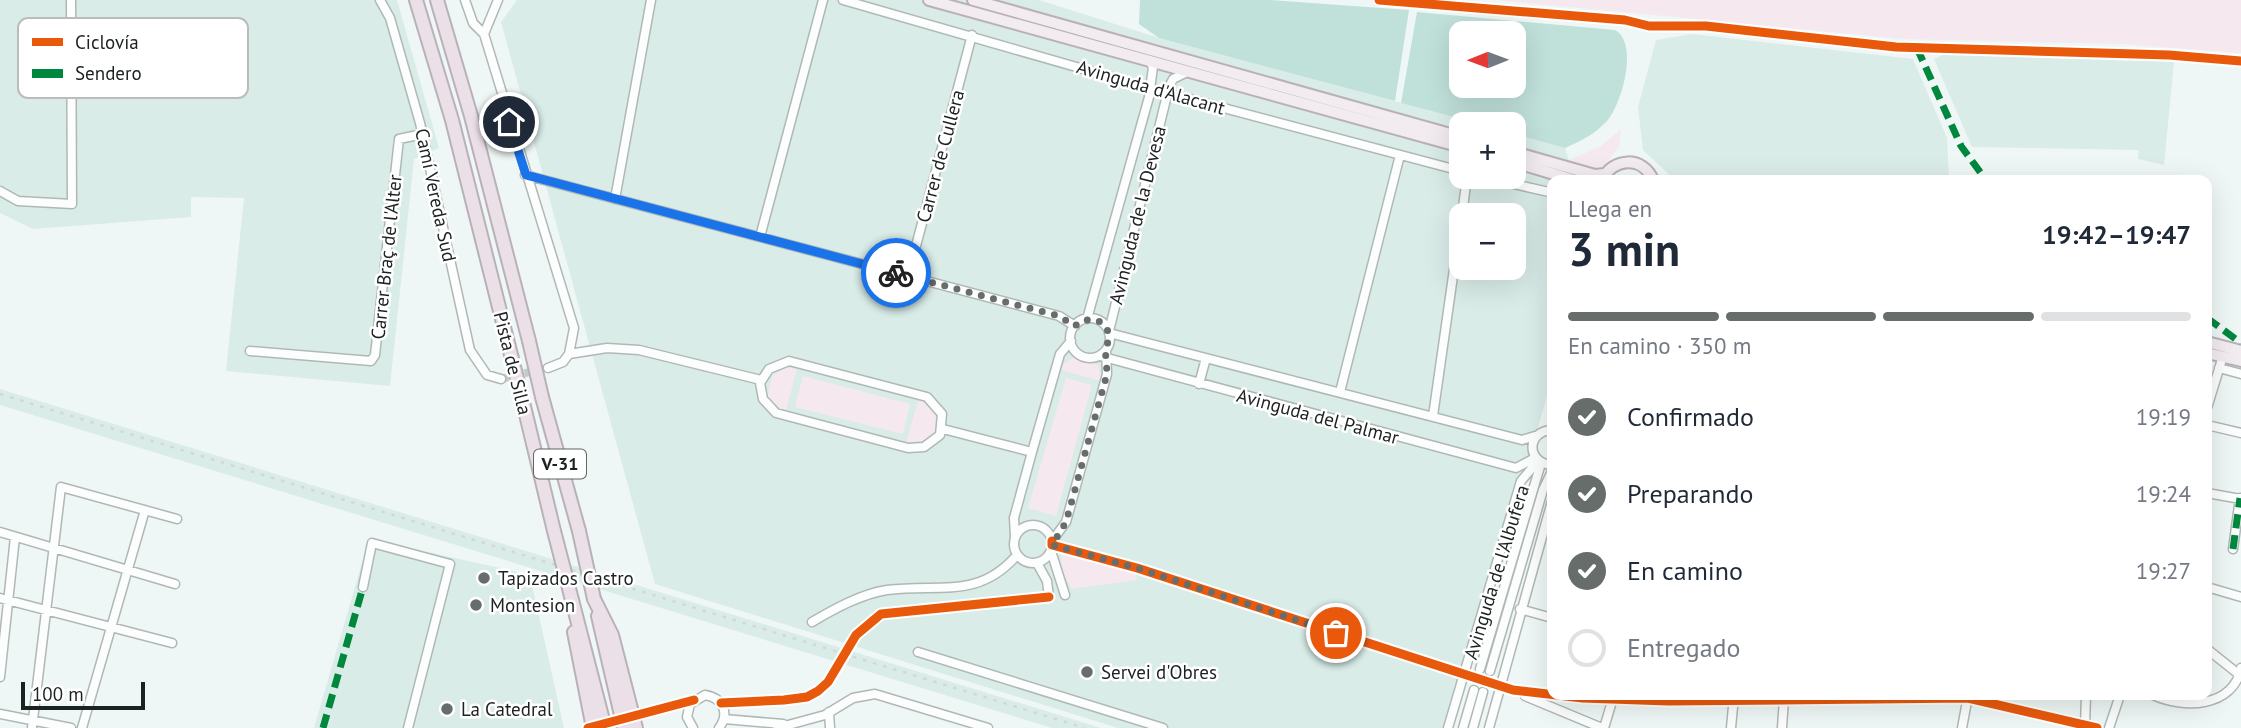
<!DOCTYPE html>
<html lang="es">
<head>
<meta charset="utf-8">
<style>
	body { margin:0; font-family:"PT Sans",sans-serif; background:#f6f6f7; color:#1f2937; height:100vh; display:flex; flex-direction:column; font-size:26px; white-space:nowrap }
	* { box-sizing:border-box; margin:0 }
	p { font-size:23px; color:#747a83 }
	.icon { flex:none; width:38px; height:38px; fill:none; stroke:currentColor; stroke-width:2; stroke-linecap:round; stroke-linejoin:round }
	.map { position:relative; flex:1; overflow:hidden }
	.side { position:absolute; left:1547px; top:175px; width:665px; height:525px; display:flex; flex-direction:column; background:#fff; border-radius:14px; box-shadow:0 7px 28px #0002 }
	.side>* { flex:none }
	.needle { width:46px; rotate:269deg }
	.buttons { position:absolute; left:1449px; top:21px; display:grid; gap:14px }
	.buttons a { display:grid; place-items:center; width:77px; height:77px; border-radius:14px; background:#fff; box-shadow:0 7px 28px #0002; font-size:35px }
	.scale { position:absolute; left:21px; bottom:18px; width:124px; box-sizing:border-box; padding-left:7px; border:4px solid #1c2221; border-top:0; font-size:19px; line-height:24px; white-space:nowrap; color:#1c2221; -webkit-text-stroke:5px #fff; paint-order:stroke }
	.pin { position:absolute; display:grid; place-items:center; width:60px; height:60px; color:#fff; margin:-30px; border:4px solid #fff; border-radius:50%; box-shadow:0 2px 7px #0007 }
	.courier { position:absolute; display:grid; place-items:center; width:70px; height:70px; margin:-35px; border:5px solid #1a73e8; border-radius:50%; background:#fff; color:#222; box-shadow:0 2px 9px #0007 }
	.headline em { font-style:normal; font-weight:700 }
	.headline div { display:flex; flex-direction:column-reverse }
	.headline { display:flex; align-items:center; justify-content:space-between; height:119px; padding:0 21px }
	h1 { font-size:46px; font-weight:700; line-height:52px }
	.bar { display:grid; grid-template-columns:repeat(4,1fr); gap:10px 7px; align-content:center; height:84px; padding:0 21px }
	.bar i { height:9px; border-radius:5px; background:#e0e1e3 }
	.bar .current { background:#666d6b }
	.bar p { grid-column:span 4 }
	ol { padding:0 21px; list-style:none }
	li { display:flex; align-items:center; gap:21px; height:77px }
	li p { margin-inline-start:auto }
	li .icon { padding:7px; border-radius:50%; background:#666d6b; color:#fff; stroke-width:4 }
	li:last-child { color:#747a83 }
	li i { width:38px; height:38px; border:4px solid #e0e1e3; border-radius:50% }
	.map>svg:first-child { display:block }
</style>
</head>
<body>
<div class="map">
<svg width="2241" height="728" viewBox="0 0 2241 728">
	<rect width="100%" height="100%" fill="#eef7f5"/>
	<path fill="#d9ece8" fill-rule="evenodd" d="M0,0H397L439,148L414,159L390,386L226,371L244,198L191,197V217L33,229L0,213Z
		M517,0H1039L1159,38L1480,124H1461V177H1514V134L1565,148L1575,180H1552V379L1451,728H1118L655,584L501,22ZM1461,215H1514V268H1461Z
		M1692,34L1913,59L1947,138L1949,180L1673,178L1643,150L1638,107L1656,40Z
		M1943,55L2174,62L2164,165L2138,159L2139,150L1972,147L1934,59Z
		M0,389L1101,728H1052L0,405Z
		M369,539L518,572L532,585L564,728H314Z"/>
	<path fill="#f5e8ef" d="M1495,0H2241V53L2122,44L1905,39Z
		M1621,129L1619,147L1601,169H1588L1565,162L1601,146Z
		M1073,358L1098,365L1101,381L1061,370L1063,364Z
		M786,367L797,369L786,410L775,406L768,396L772,376Z
		M803,376L910,404L903,434L795,407Z
		M1066,378L1092,385L1056,516L1028,508Z
		M919,398L935,411L937,430L926,440L906,443Z
		M1064,552L1136,574L1137,580L1072,589L1062,572L1061,554Z"/>
	<path fill="#c0e0da" fill-rule="evenodd" d="M1140,0H1269L1409,10L1395,101L1159,38L1139,24Z
		M1417,12L1615,30C1639,43 1622,104 1607,121C1595,134 1581,141 1565,148L1514,134V124H1480L1401,103ZM1461,33H1514V86H1461Z"/>
	<g fill="none" stroke-linecap="round" stroke-linejoin="round">
		<path stroke="#c4cccb" stroke-width="8" stroke-dasharray="8 4" stroke-linecap="butt" d="M501,379L538,370"/>
		<defs>
			<path id="minor" d="M380,0L390,18L420,123L470,350L487,375L501,379
				M465,0L473,23L484,34L498,0
				M843,0L1167,93L1461,171
				M484,34L574,328L569,354
				M525,175L1059,316L1075,326
				M1483,177L1549,192
				M0,191L18,201L72,204L71,0
				M615,199L651,0
				M1462,215L1467,177
				M760,237L823,0
				M908,276L972,35
				M1070 338a20 20 0 1 1 40 0a20 20 0 1 1-40 0Z
				M1087,319L1149,97L1153,67L1149,60
				M1109,331L1169,87L1173,79L1187,72
				M1109,333L1522,440L1535,436
				M250,351L371,361L375,355L399,139L423,134
				M1100,356L1516,468L1535,458
				M789,361L927,397L942,414L940,435L924,447L908,448L776,413L763,399L760,383L769,369Z
				M548,368L563,362L569,354L607,348L639,350L761,380
				M2219,368L2241,374
				M1199,384L1206,358
				M1340,392L1400,155
				M2207,408L2223,356
				M1433,416L1461,220
				M2207,425L2241,433
				M943,429L1032,452
				M1552,430C1526,431 1526,463 1552,465
				M2207,493L2241,499
				M1014 544a19 19 0 1 1 38 0a19 19 0 1 1-38 0Z
				M0,532L175,584
				M1015,537L1014,518L1032,452L1060,354L1071,341
				M1052,541L1066,522L1107,374L1106,351
				M1052,545L1137,568L1513,690L1583,698L1669,701L1968,698L2097,728
				M2233,549L2240,498
				M1051,551L1065,595
				M1037,563L1047,581L1049,597
				M363,587L372,543L450,564L408,728
				M2207,587L2241,597
				M0,598L172,643
				M1520,609L1552,618
				M812,622C834,609 861,594 887,590C939,583 978,600 1017,555
				M2207,649L2241,676
				M918,652L1163,728
				M1480,669L1541,463
				M1490,671L1543,490L1552,471
				M0,677L15,537
				M2153,695C2183,709 2233,708 2241,668
				M1525,696L1602,728
				M829,712L830,728
				M0,714L71,728
				M724,719L783,724
				M2085,727L2086,695
				M32,728L61,487L177,519
				M82,728L145,510
				M693,728L687,717L690,704L705,695C723,698 730,713 719,728
				M777,728L825,715L853,698L875,694L988,728
				M1448,728L1521,481L1538,461
				M1463,728L1474,690
				M1473,728L1483,692
				M1489,728L1552,501
				M1604,728L1613,698
				M1731,728L1734,696
				M1782,728L1784,699
				M1962,728L1968,696
				M2109,728L2120,695"/>
			<path id="major" d="M929,0L1461,147
				M973,0L1461,137
				M1514,152L1595,175L1605,174
				M1514,162L1574,180
				M1602,180C1613,157 1643,156 1653,180
				M2207,342L2241,351
				M2207,353L2241,361"/>
			<path id="highway" d="M416,0L452,120L509,347
				M437,0L471,116L529,341
				M542,397L579,531
				M523,402L554,531
				M594,599L612,635L636,728
				M572,600L605,728
				M598,616L624,728
				M574,632L593,728"/>
		</defs>
		<use href="#minor" stroke="#b0b8b6" stroke-width="11"/>
		<use href="#major" stroke="#bab1b7" stroke-width="14"/>
		<use href="#highway" stroke="#bab1b7" stroke-width="16"/>
		<use href="#minor" stroke="#fcfefe" stroke-width="8"/>
		<use href="#major" stroke="#f2ecf0" stroke-width="10"/>
		<use href="#highway" stroke="#ebe0e7" stroke-width="12"/>
		<path stroke="#d4d7d6" stroke-width="2.5" stroke-dasharray="3.5 7" stroke-linecap="butt" d="M0,394L1085,728"/>
		<defs>
			<path id="highway-bridge" d="M529,341L542,397
				M509,347L523,402
				M554,531L572,600
				M579,531L594,599"/>
		</defs>
		<use href="#highway-bridge" stroke="#bab1b7" stroke-width="16" stroke-linecap="butt"/>
		<use href="#highway-bridge" stroke="#ebe0e7" stroke-width="12"/>
		<path stroke="#00873e" stroke-width="7" stroke-dasharray="14 7" stroke-linecap="butt" d="M1917,48L1961,146L1986,180
			M2207,318L2241,343
			M2233,549L2240,498
			M323,728L363,587"/>
		<defs>
			<path id="cycleway" d="M1379,0L1625,20L1649,26H1706L1896,47L2169,55L2241,61
				M1052,541V545L1137,568L1513,690L1583,698L1669,701L1968,698L2097,728
				M721,703L784,700L807,697L818,691L828,682L856,635L881,614L1049,597
				M588,728L694,700"/>
		</defs>
		<use href="#cycleway" stroke="#fff" stroke-width="13"/>
		<use href="#cycleway" stroke="#e8590c" stroke-width="9"/>
	</g>
	<g fill="none" stroke-linecap="round" stroke-linejoin="round">
		<path stroke="#666d6b" stroke-width="7" stroke-dasharray="0 12.6" d="M896,273L1059,316L1075,326L1081,321L1094,319C1112,326 1109,336 1106,351C1105,358 1107,367 1107,374L1066,522L1052,545L1137,568L1336,633"/>
		<path stroke="#1a73e8" stroke-width="9" d="M509,122L526,175L896,273"/>
	</g>
	<g fill="#666d6b" stroke="#fff" stroke-width="2.5">
		<circle cx="484" cy="578" r="7"/>
		<circle cx="476" cy="605" r="7"/>
		<circle cx="1087" cy="672" r="7"/>
		<circle cx="447" cy="709" r="7"/>
	</g>
	<g text-anchor="middle" stroke-width="5" stroke-linejoin="round" paint-order="stroke">
		<rect fill="#fff" stroke="#606464" stroke-width="2" x="534" y="449.5" width="52" height="29" rx="5"/>
		<g font-size="18" font-weight="bold" fill="#1c2221">
			<text x="560" y="470">V-31</text>
		</g>
		<g font-size="19" fill="#1c2221" stroke="#fff">
			<text transform="translate(1151 87) rotate(16)" y="7">Avinguda d'Alacant</text>
			<text transform="translate(940 156) rotate(-75)" y="7">Carrer de Cullera</text>
			<text transform="translate(436 195) rotate(78)" y="7">Camí Vereda Sud</text>
			<text transform="translate(1137 215) rotate(-76)" y="7">Avinguda de la Devesa</text>
			<text transform="translate(386 257) rotate(-84)" y="7">Carrer Braç de l'Alter</text>
			<text transform="translate(513 363) rotate(76)" y="7">Pista de Silla</text>
			<text transform="translate(1318 416) rotate(15)" y="7">Avinguda del Palmar</text>
			<text transform="translate(1496 572) rotate(-73)" y="7">Avinguda de l'Albufera</text>
		</g>
		<g font-size="19" fill="#1c2221" stroke="#fff" text-anchor="start">
			<text x="498" y="585">Tapizados Castro</text>
			<text x="490" y="612">Montesion</text>
			<text x="1101" y="679">Servei d'Obres</text>
			<text x="461" y="716">La Catedral</text>
		</g>
	</g>
	<rect x="18" y="18" width="230" height="80" rx="10" fill="#fff" stroke="#bbbdbc" stroke-width="2"/>
	<rect x="32" y="38" width="31" height="8" fill="#e8590c"/>
	<rect x="32" y="69" width="31" height="9" fill="#00873e"/>
	<g font-size="19" fill="#1c2221">
		<text x="75" y="49">Ciclovía</text>
		<text x="75" y="80">Sendero</text>
	</g>
</svg>
<div class="buttons">
<a><svg class="needle" viewBox="-14 -14 28 28"><path d="M0-13l5 13h-10z" fill="#e53935"/><path d="M0 13l5-13h-10z" fill="#747a83"/></svg></a>
<a>+</a>
<a>−</a>
</div>
<div class="scale">100 m</div>
<div class="pin" style="left:1336px;top:633px;background:#ea580c"><svg class="icon" aria-label="bag" viewBox="0 0 24 24"><path d="M5 8h14l-1 12H6zM9 8a3 3 0 0 1 6 0"/></svg></div>
<div class="pin" style="left:509px;top:122px;background:#1f2937"><svg class="icon" aria-label="home" viewBox="0 0 24 24"><path d="M3 11l9-7 9 7M6 9v11h12V9"/></svg></div>
<div class="courier" style="left:896px;top:273px"><svg class="icon" aria-label="bike" viewBox="0 0 24 24"><circle cx="6" cy="16" r="4"/><circle cx="18" cy="16" r="4"/><path d="M6 16l4-8h5l3 8M10 8l3 8H6M13 5h3"/></svg></div>
<section class="side">
<div class="headline"><div><h1>3 min</h1><p>Llega en</p></div><em>19:42–19:47</em></div>
<div class="bar"><i class="current"></i><i class="current"></i><i class="current"></i><i></i><p>En camino · 350 m</p></div>
<ol>
<li><svg class="icon" aria-label="check" viewBox="0 0 24 24"><path d="M5 12l5 5 9-10"/></svg>Confirmado<p>19:19</p></li>
<li><svg class="icon" aria-label="check" viewBox="0 0 24 24"><path d="M5 12l5 5 9-10"/></svg>Preparando<p>19:24</p></li>
<li><svg class="icon" aria-label="check" viewBox="0 0 24 24"><path d="M5 12l5 5 9-10"/></svg>En camino<p>19:27</p></li>
<li><i></i>Entregado</li>
</ol>
</section>
</div>
</body>
</html>
